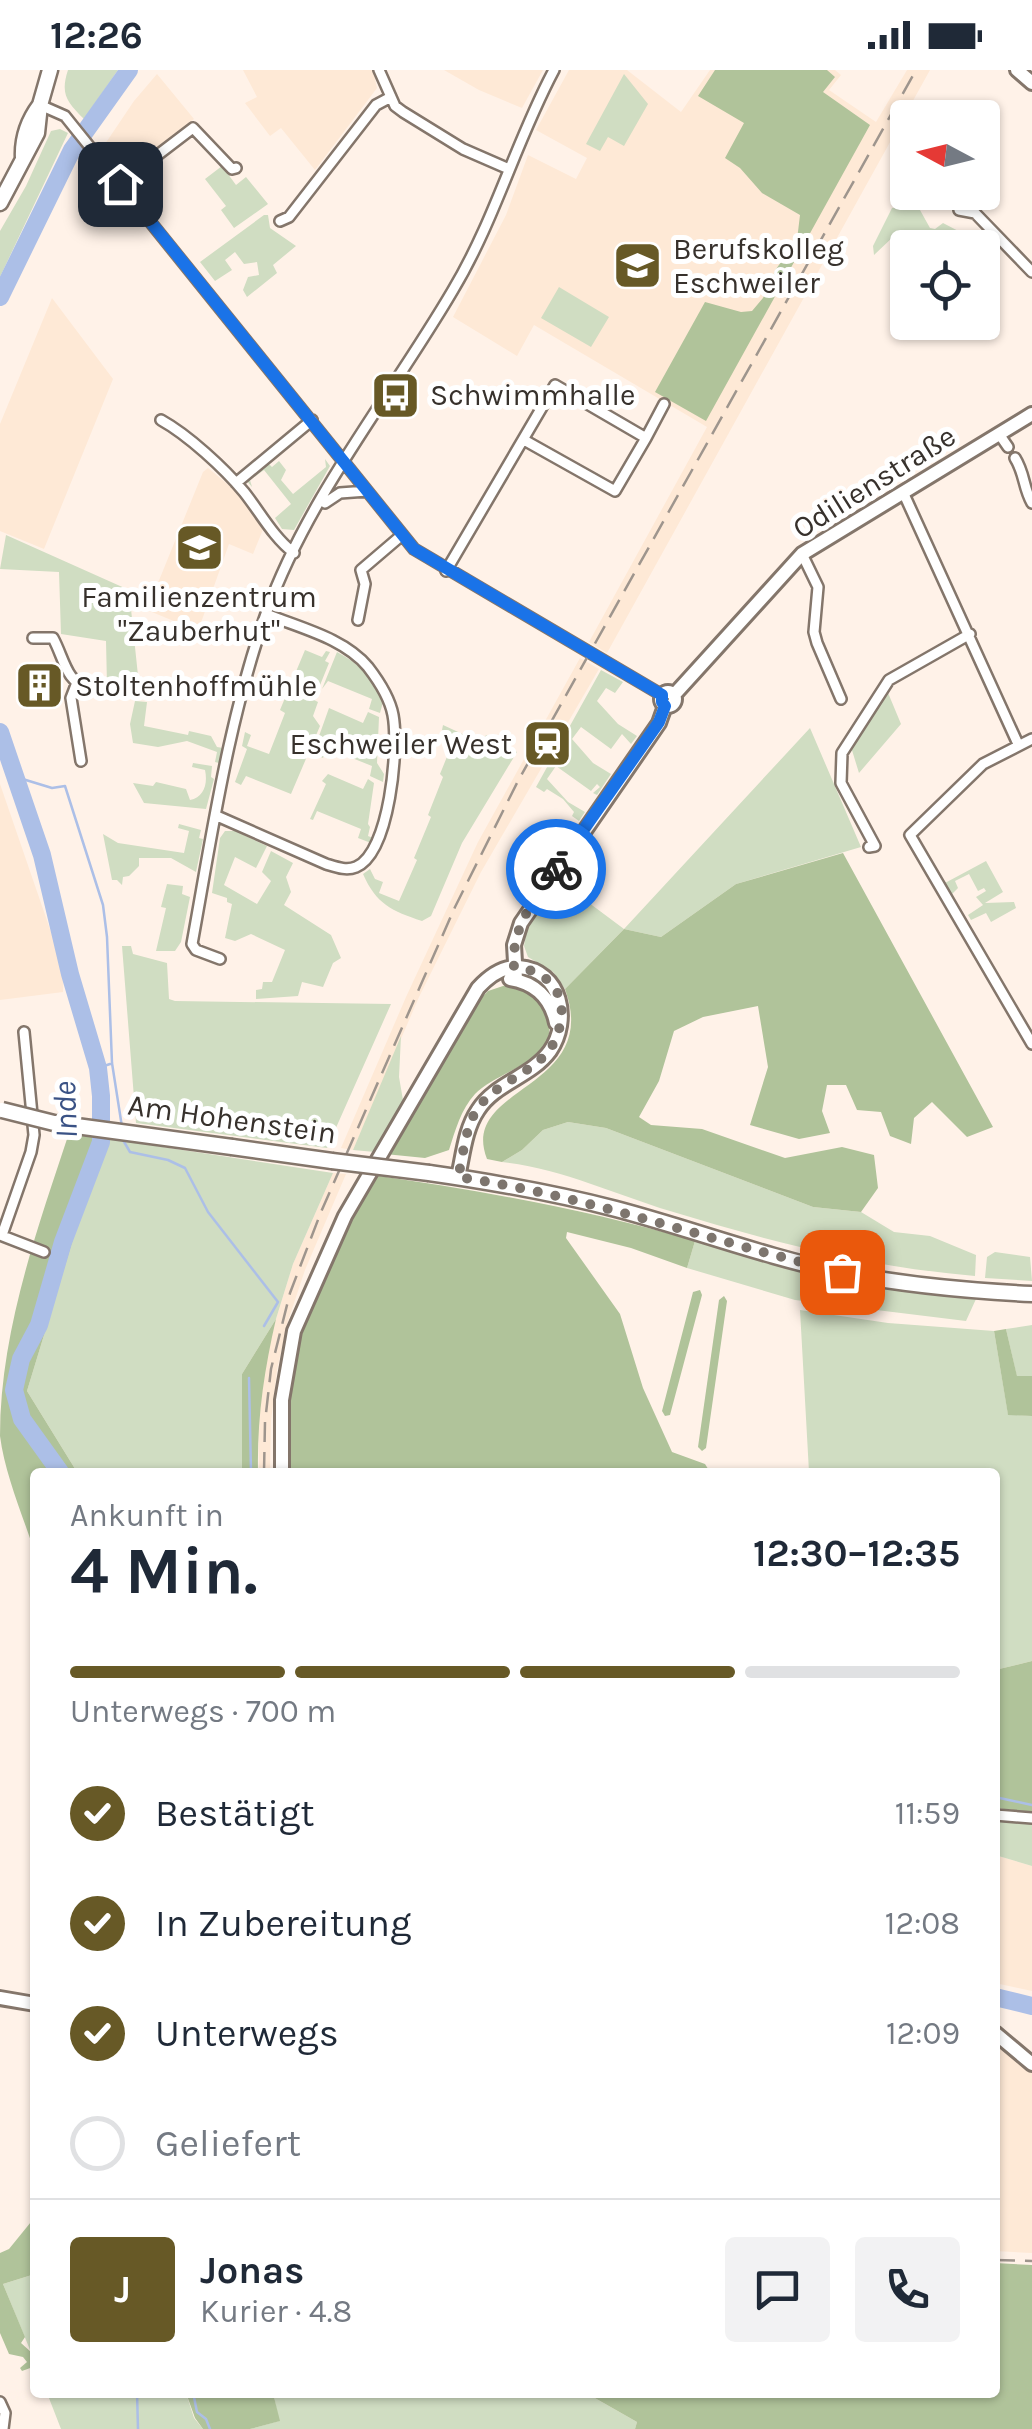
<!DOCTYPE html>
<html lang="de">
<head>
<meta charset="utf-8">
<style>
	body { margin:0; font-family:Karla,sans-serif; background:#f2f2f3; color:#1f2937; height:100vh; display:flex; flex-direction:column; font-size:38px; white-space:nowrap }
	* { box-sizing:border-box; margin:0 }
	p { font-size:32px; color:#747a83 }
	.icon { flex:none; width:55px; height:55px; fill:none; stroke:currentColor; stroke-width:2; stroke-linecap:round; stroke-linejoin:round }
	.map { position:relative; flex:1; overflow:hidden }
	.side { position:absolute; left:30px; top:1398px; width:970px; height:930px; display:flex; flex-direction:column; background:#fff; border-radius:10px; box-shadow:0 2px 8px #0004 }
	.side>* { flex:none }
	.needle { width:65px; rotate:277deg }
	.controls { position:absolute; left:890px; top:30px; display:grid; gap:20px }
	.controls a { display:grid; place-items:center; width:110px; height:110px; border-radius:10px; background:#fff; box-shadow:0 2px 8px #0004; font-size:50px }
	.pin { position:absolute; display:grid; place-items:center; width:85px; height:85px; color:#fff; margin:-42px; border-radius:20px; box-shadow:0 5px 15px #0006 }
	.courier { position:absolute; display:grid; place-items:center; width:100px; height:100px; margin:-50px; border:8px solid #1a73e8; border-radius:50%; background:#fff; color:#222; box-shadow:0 2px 12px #0007 }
	.head em { font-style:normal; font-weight:700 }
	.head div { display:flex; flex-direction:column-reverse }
	.head { display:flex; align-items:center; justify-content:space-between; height:170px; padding:0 40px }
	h1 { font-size:65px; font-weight:700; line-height:75px }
	.bar { display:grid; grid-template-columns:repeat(4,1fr); gap:15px 10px; align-content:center; height:120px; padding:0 40px }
	.bar i { height:12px; border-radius:8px; background:#e0e1e3 }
	.bar .active { background:#675926 }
	.bar p { grid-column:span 4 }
	.line { display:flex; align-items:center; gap:25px; padding:0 40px; border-top:2px solid #e0e1e3 }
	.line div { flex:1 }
	.round { display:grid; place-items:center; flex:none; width:105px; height:105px; border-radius:10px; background:#f2f2f3 }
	ol { padding:0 40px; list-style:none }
	li { display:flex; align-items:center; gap:30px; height:110px }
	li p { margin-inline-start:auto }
	li .icon { padding:10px; border-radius:50%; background:#675926; color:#fff; stroke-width:4 }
	li:last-child { color:#747a83 }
	li i { width:55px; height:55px; border:5px solid #e0e1e3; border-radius:50% }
	.status { display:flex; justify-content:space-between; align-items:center; height:70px; padding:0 50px; background:#fff; direction:ltr }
	.status svg { height:28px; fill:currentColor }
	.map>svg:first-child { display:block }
</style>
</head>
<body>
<div class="status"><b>12:26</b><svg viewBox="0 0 49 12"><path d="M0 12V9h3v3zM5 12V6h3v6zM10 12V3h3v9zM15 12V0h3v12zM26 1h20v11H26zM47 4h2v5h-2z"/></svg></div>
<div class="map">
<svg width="1032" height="2359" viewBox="0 0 1032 2359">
	<rect width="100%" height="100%" fill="#fff2e8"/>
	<path fill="#fee9d6" d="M243,0H373L377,18L315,100L281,58L270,66L245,33L257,27Z
		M444,0H543L522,38L479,20Z
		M569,0H627L681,42L710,0H835L841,5L829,20L876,52L907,0H930L607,583L589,572L707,357L534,255L517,286L453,247L506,145L528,85L576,109L587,88L536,60Z
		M157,4L194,49L131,99H121L103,77L134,31Z
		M52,228L113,309L44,479L0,461V354Z
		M208,398L237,422L264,457L253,484L229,474L198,561L147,540L203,402Z
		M580,588L599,599L481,802L419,927L353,1080L341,1078L406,927L478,772Z
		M0,714L64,900L63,922L0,930Z
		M333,1103L346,1104L305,1200L288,1251L277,1300L271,1351L270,1402H259L258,1350L264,1297L276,1249L293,1194Z
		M995,1785L1032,1796V1921L995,1913Z
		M995,1968L1032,2000V2183L995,2181Z"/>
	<path fill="#d0ddc2" d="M68,0H118L84,49C67,32 60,24 68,0Z
		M624,4L648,34L624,76L608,67L600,81L586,74Z
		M60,59L68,63L0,207V161L26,116L51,61Z
		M222,96L236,115L246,107L268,134L234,158L221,140L226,136L205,109Z
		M912,135L920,140L930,158L935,159L943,153L966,165L975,177H967L962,169L948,177L908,178L907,192L893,167L874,185L873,176L892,138Z
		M264,145H268L270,158L296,176L273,195L277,203L247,227L243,220L248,207L259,205L257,192L244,194L235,182L225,190L232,200L215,211L200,192Z
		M559,217L609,247L591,277L541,248Z
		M325,389L330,396L294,460L282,459L275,448L291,434L264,400L250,410L252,417L246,410L267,392L272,397L279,391L286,400L281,410L293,424L326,397Z
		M6,465L129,520L139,615H107L106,571L61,564L59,502L0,499Z
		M305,580L322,587L326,581L330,582L325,591L329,593L314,630L318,632L313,646L320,656L291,724L246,706L241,715L235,712L247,679L242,676L245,662L251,665L247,676L269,684L285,643L280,640Z
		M337,582C359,593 374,610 383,632L380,643L369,639L372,629L328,611L322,619Z
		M601,600L623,612L615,623L606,618L597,631L618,654L637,666L631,674L622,664L611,679L581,657L572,669L593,693L611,704L597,725L593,723L600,717L597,714L591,721L556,696L547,709L568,732L585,742L579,751L572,746L574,742L563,729L547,719L544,722L536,717Z
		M886,618L901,654L859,703L851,677Z
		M135,631L147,632L144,656L188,665L189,661L211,666L217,677L223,678L219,693L215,692L217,682L187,671L158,677L133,673L130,654Z
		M329,638L363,653L368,642L379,647L377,693L384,704L383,712L370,706L372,696L327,678L323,688L313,683Z
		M443,655L482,673L486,665L517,682L462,773L431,846L422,851C392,841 376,834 363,804L370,799L375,809L383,812L379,823L399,831L417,790L414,788L431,747L428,745L443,707L440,704L455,667L442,660Z
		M810,658L861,777L736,814L661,867L624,859L565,919L553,902L528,887L524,876L528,851L557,809L624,859Z
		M193,693L212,696L211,707L214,709L206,739L144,733L133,713L153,716L156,712L186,719L190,730C204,727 208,714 205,700L192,697Z
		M328,704L363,719L368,709L374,713L368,754L370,757L368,766L373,768L371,773L358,768L361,759L317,741L313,750L310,749L326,714L322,711Z
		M179,754L201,760L199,768L203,769L196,802L171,788H139V796L129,806L123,807L122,815L117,810H112L103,764L118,773L184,783L189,761L178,758Z
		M225,761H235L267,776L256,798L235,787L224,815L257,834L271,811L262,802L271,781L293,793L286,807L291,822L284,835L331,865L341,888L333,893L323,917L302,912L298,926L256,929V920L262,919L263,912H272L285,880L251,864L235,871L225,868L232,834L227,832V828L212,823L220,768Z
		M986,791L1003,822L985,833L1014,832L1016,838L991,852L986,843L971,850L968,845L983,835L976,827L986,821L984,818L978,821L969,804L955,811L958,818L951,825L945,813Z
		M167,814L183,816L182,824L190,827L181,872L175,881H156L166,838L161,837Z
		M122,876H131L133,884L167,893L169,929L175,931L391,934L327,1078L136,1053Z
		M401,966L399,1007L403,1030L375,1082L353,1080Z
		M568,1052L606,1058L813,1137L861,1142L894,1162L930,1166L976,1185L975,1206C870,1197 771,1172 670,1141C614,1124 560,1098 502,1092L522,1080L543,1060Z
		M104,1068L333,1103L293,1194L276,1249L242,1304V1402H77L27,1321Z
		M695,1171C787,1199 879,1220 976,1229L966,1251L795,1230L687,1198Z
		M995,1182L1030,1187L1032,1211L985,1208L987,1187Z
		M800,1240L888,1253L994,1261L1008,1344L1032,1346V1591L995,1600V1402H809Z
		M1032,1255V1306L1017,1307L1006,1259Z
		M995,1750L1032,1754V1796L995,1785Z
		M35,2204V2292L3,2214Z
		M273,2322L586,2323L637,2352L635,2359H250L279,2351Z
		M47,2323H186L194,2348L203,2359H61Z"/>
	<path fill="#b0c39a" d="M715,0H827L835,7L823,22L870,55L706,351L655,322L705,232L741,242L752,241L763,228L776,199L797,170L800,145L762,123L740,98L725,88L744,53L698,26Z
		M843,783L993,1057L967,1067L932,1032L914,1048L911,1074L890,1066L881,1042L857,1040L846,1015H827L822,1041L830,1063L799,1069L750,1055L768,997L758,936L703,947L674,961L659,1011L639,1047L651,1055L702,1059L785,1088L842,1077L874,1085L878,1118L861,1142L813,1137L606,1058L568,1052L543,1060L522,1080L502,1092L487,1089C458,1015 602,1021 565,919L624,859L661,867L736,814Z
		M506,915C523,915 536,920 544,937C569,991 501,997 475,1024C461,1039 455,1061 449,1080L425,1088L385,1084L476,933L488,921Z
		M69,1063L104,1068L27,1321L77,1402H35V1483C23,1446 5,1405 0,1366C0,1262 37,1160 69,1063Z
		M373,1105C483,1121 589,1140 695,1171L687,1198L631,1178L567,1162L566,1168L620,1244L643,1318L672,1382L705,1394L710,1402H287C287,1380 286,1356 287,1333C291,1251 333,1175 373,1105Z
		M700,1220L702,1225L670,1345L665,1346L662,1341L693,1222Z
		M724,1226L727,1231L706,1378L702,1381L698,1377L719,1230Z
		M276,1249C264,1301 257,1349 258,1402H242V1304Z
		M1006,1259L1017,1306H1032V1346L1008,1345L994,1261Z
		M1032,1591V1742L995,1738V1600Z
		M35,2147V2204L3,2214L25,2267L21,2273L31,2282L35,2292L33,2297L22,2301L20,2298L27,2292L23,2287L9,2284L0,2263V2183L9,2179Z
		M995,2193L1032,2195V2359H635L637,2352L586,2323L995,2322Z
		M186,2323H273L280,2351L250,2359H203L195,2348Z"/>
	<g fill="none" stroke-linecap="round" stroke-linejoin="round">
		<path stroke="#acbfe7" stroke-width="2.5" d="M16,707L52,718L65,716L103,835L107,867L112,993L122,1057
			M98,998L110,994
			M123,1070L130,1082L168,1090L185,1098L208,1142L278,1232L264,1256
			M249,1308L251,1402
			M995,1727L1032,1735
			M137,2322L138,2359
			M193,2322L197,2342L206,2349L210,2359"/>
		<path stroke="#acbfe7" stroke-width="18" d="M0,227L72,80L129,0
			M0,662L42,785L70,904L98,998L101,1026V1072L63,1172L39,1255L21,1289L14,1320L22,1349L60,1402
			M995,1927L1032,1936"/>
		<defs>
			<path id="minor" d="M379,0L395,36L403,42L463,79L509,99
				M40,35L65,46L73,56L414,479L662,625
				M121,113L193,58L232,99L236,98
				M959,140L975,143L1032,202
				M280,151L289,147L376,35L391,27
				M161,350C188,365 224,398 244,422C260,442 273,467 294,483
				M999,364L1008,377
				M646,368L664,334
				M1015,388C1025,404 1023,417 1032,433
				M236,413L312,350
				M903,422L1018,674
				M325,433L340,423L367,421
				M802,484L818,517L814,562L817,573L841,629
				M446,501L555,315L646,368L615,421L524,370
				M358,550L365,514L361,500L402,465
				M33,568H53C64,588 66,613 89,618L243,619
				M76,615L71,628L81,691
				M1032,669L983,694L910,765L1032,974
				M217,746L326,794C336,797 346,801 356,797C390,783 399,677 393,645C390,629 378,610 368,597C344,568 300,558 266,544
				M869,777L875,776L841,713L842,683L889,610L970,564
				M220,889L196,880L192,874C212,764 229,646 267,541C309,425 391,326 453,220C495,150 516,71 554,0
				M0,1165L44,1182
				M2,1165L31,1082L34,1065L24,962
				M995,1745L1032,1748
				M0,2332L5,2343L3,2359"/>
			<path id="secondary" d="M1017,0L1032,13
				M661 629a7 7 0 1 1 14 0a7 7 0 1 1-14 0Z
				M674,625L802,484L1032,344
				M510,909C535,913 551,928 556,953
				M516,909L514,875L521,853L659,653L665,636
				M282,1402V1330L294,1261L345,1146L478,918C489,906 502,896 519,897C562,900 571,951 550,981C531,1007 495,1013 478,1040C465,1059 463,1085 458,1107
				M0,1928L35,1934
				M995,1963L1032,1994"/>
			<path id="primary" d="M23,88C22,68 28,51 40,35
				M0,133L37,63L40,35L50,0
				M232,1077L332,1091
				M429,1103C492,1112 554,1123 616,1139C692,1159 765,1187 843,1203C906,1215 968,1221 1032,1224"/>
		</defs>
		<use href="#minor" stroke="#84766b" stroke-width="14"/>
		<use href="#secondary" stroke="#84766b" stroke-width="18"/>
		<use href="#primary" stroke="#84766b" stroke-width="19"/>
		<use href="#minor" stroke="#fff" stroke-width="9"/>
		<use href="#secondary" stroke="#fff" stroke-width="12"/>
		<use href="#primary" stroke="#fff" stroke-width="14"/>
		<path stroke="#9e958d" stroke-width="2.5" stroke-dasharray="20 10" stroke-linecap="butt" d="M264,1402L265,1352L271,1299L290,1223L321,1142L455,837L518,711L916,0
			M995,2190L1032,2191"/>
		<defs>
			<path id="primary-bridge" d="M2,1040L54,1053L232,1077
				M332,1091L429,1103"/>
		</defs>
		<use href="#primary-bridge" stroke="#84766b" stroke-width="19" stroke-linecap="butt"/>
		<use href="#primary-bridge" stroke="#fff" stroke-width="14"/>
	</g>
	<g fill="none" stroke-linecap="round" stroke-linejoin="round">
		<path stroke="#7d756e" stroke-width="10" stroke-dasharray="0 18" d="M556,799C534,829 511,858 514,897C533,899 550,907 558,924C563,934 562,944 560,955C551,1000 508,1003 481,1034C465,1053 464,1083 458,1107C592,1127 712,1172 842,1202"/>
		<path stroke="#1a73e8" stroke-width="12" d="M120,114L414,479L662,625V632L665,636L659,652L556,799"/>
	</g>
	<defs>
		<symbol id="school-square" viewBox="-11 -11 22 22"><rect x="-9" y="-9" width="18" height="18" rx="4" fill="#675926" stroke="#fff"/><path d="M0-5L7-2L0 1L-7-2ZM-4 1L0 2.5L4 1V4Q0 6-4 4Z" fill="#fff"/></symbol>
		<symbol id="bus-square" viewBox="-11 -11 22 22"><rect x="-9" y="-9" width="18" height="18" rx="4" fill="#675926" stroke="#fff"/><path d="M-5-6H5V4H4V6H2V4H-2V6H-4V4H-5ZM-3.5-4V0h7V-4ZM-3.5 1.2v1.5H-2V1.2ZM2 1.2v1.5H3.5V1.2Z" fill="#fff"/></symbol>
		<symbol id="building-square" viewBox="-11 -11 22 22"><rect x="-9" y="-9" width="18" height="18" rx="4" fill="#675926" stroke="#fff"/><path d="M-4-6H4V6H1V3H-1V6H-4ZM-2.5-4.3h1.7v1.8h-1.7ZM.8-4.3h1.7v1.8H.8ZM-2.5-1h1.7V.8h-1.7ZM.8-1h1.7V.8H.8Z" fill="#fff"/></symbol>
		<symbol id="station-square" viewBox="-11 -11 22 22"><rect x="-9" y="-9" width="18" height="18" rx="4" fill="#675926" stroke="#fff"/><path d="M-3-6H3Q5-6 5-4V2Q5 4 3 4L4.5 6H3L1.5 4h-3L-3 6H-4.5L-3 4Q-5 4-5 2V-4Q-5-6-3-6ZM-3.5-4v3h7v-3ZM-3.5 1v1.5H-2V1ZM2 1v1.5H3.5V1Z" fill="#fff"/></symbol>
	</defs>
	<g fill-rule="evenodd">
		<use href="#school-square" x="610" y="168" width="55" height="55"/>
		<use href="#bus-square" x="368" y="298" width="55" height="55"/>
		<use href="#school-square" x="172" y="450" width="55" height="55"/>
		<use href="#building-square" x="12" y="588" width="55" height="55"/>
		<use href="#station-square" x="520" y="646" width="55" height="55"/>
	</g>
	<g text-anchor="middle" stroke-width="10" stroke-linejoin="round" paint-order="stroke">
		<g font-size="30" fill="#37312c" stroke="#fff" text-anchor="start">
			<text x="673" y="189">Berufskolleg<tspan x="673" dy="34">Eschweiler</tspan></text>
			<text x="430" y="335">Schwimmhalle</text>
			<text x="199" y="537" text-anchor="middle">Familienzentrum<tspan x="199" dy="34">"Zauberhut"</tspan></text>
			<text x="75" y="626">Stoltenhoffmühle</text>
			<text x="512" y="684" text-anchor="end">Eschweiler West</text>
		</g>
		<g font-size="30" fill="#37312c" stroke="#fff">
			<text transform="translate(874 412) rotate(-32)" y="10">Odilienstraße</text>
			<text transform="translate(232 1049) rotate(8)" y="10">Am Hohenstein</text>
		</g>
		<g font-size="32" font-style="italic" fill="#3a5285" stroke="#fff">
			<text transform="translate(65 1040) rotate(-92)" y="11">Inde</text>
		</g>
	</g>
</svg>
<div class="controls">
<a><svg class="needle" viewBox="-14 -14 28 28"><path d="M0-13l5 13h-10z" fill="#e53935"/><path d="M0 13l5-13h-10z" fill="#747a83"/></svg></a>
<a><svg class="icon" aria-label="locate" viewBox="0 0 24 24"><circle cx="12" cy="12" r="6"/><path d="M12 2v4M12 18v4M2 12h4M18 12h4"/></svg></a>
</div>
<div class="pin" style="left:842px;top:1202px;background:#ea580c"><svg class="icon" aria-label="bag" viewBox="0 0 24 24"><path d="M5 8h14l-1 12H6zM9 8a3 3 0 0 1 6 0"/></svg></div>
<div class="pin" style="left:120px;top:114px;background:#1f2937"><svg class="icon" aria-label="home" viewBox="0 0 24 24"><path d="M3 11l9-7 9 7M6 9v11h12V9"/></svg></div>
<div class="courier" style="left:556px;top:799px"><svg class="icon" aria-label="bike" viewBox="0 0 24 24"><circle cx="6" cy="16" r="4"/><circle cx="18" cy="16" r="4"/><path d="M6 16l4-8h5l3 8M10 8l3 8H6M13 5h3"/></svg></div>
<section class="side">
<div class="head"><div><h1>4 Min.</h1><p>Ankunft in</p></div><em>12:30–12:35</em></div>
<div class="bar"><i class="active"></i><i class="active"></i><i class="active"></i><i></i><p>Unterwegs · 700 m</p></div>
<ol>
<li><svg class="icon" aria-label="check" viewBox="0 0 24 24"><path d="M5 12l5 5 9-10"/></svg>Bestätigt<p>11:59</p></li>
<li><svg class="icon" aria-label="check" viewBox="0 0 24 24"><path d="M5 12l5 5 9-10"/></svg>In Zubereitung<p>12:08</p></li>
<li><svg class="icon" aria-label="check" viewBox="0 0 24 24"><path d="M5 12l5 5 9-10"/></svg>Unterwegs<p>12:09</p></li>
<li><i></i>Geliefert</li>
</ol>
<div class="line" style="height:180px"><b class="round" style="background:#675926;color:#fff">J</b><div><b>Jonas</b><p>Kurier · 4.8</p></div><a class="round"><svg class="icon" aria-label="chat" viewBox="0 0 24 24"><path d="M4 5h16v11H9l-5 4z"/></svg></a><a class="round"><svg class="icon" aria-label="phone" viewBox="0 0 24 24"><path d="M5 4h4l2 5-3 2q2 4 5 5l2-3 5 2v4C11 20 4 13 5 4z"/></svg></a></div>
</section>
</div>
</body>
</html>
